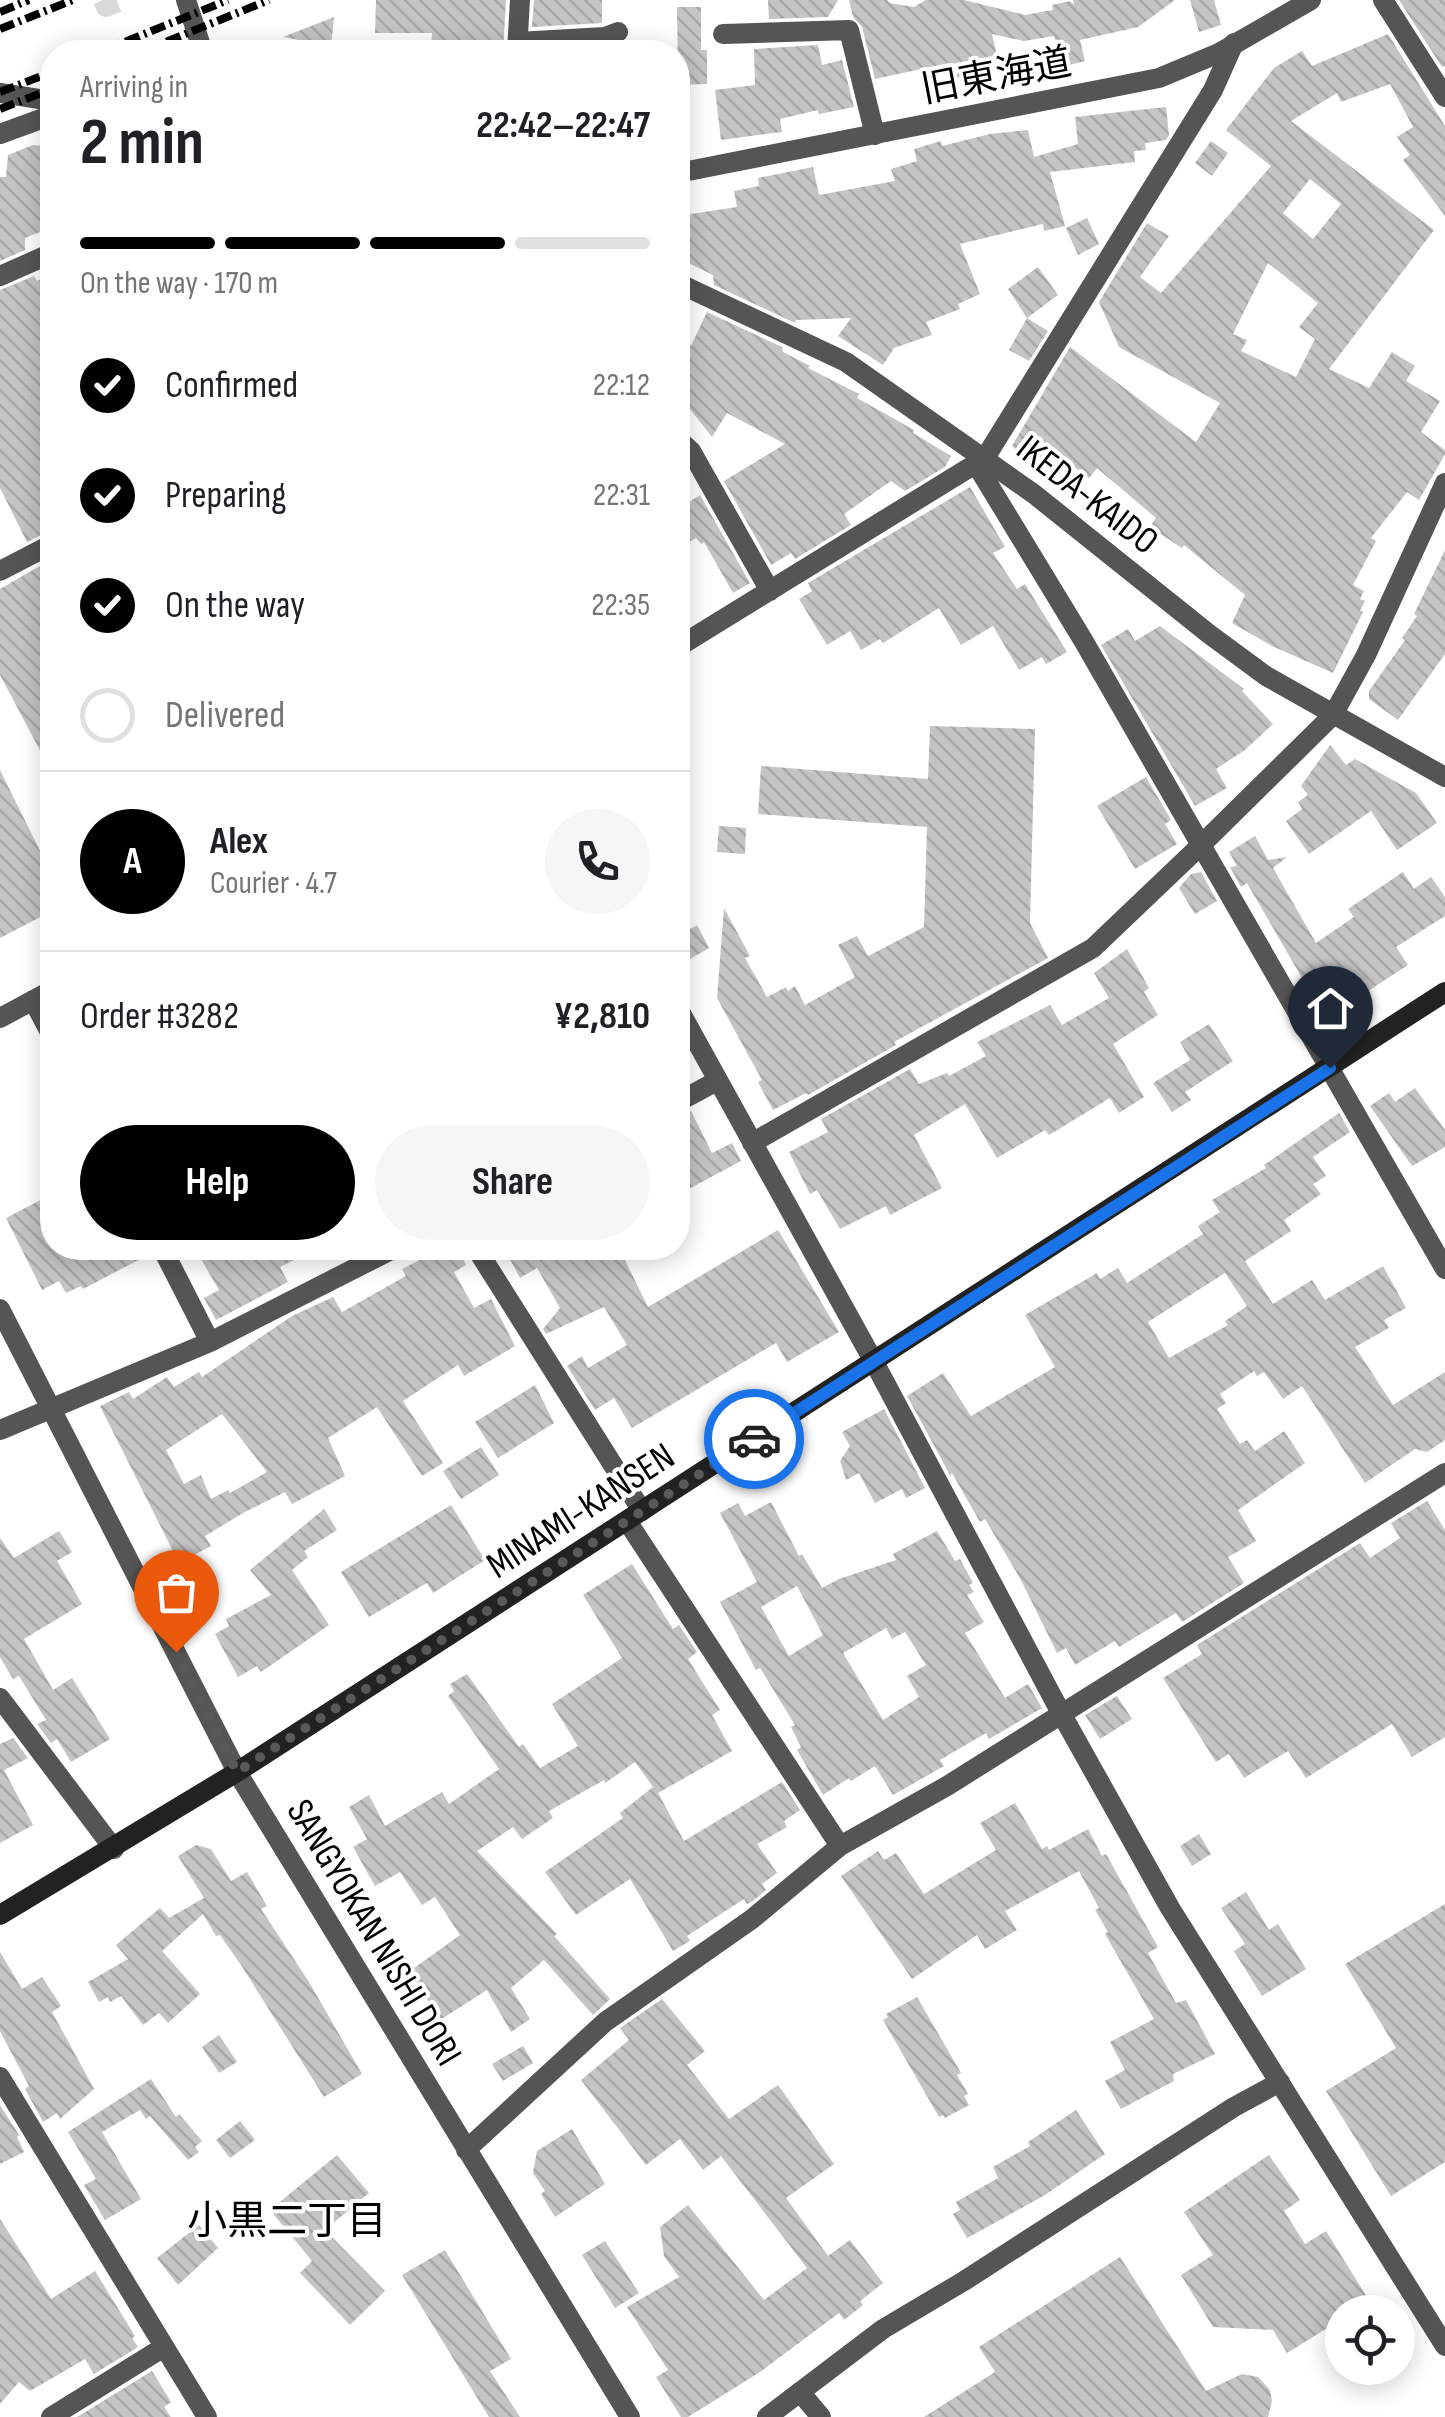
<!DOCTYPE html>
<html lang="en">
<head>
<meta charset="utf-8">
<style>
	body { margin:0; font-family:"Sofia Sans Condensed","Noto Sans JP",sans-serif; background:#f6f6f6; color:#202124; height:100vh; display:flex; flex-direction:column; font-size:38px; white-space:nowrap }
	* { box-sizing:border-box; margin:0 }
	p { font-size:32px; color:#757577 }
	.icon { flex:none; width:55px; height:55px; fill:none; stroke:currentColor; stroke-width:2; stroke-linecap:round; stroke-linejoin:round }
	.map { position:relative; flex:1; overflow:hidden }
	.sheet { position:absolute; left:40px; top:40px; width:650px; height:1220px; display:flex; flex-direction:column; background:#fff; border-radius:40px; box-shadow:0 5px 25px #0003 }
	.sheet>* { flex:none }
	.buttons { position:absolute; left:1325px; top:2295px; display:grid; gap:20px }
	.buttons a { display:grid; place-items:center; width:90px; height:90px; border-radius:50%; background:#fff; box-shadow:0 5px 25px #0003; font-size:50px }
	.pin { position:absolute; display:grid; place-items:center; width:85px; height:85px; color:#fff; margin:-102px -42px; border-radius:50% 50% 50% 0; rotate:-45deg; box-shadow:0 0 10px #0007 }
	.pin .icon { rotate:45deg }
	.courier { position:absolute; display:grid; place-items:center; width:100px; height:100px; margin:-50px; border:8px solid #1a73e8; border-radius:50%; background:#fff; color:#222; box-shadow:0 2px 12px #0007 }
	.summary em { font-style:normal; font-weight:700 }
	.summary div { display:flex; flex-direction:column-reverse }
	.summary { display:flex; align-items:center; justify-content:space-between; height:170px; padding:0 40px }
	h1 { font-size:65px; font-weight:700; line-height:75px }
	.bar { display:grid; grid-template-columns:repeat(4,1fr); gap:15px 10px; align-content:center; height:120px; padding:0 40px }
	.bar i { height:12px; border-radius:8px; background:#e0e0e0 }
	.bar .active { background:#000 }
	.bar p { grid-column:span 4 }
	.line { display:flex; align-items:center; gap:25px; padding:0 40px; border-top:2px solid #e0e0e0 }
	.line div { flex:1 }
	.round { display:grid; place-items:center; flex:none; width:105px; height:105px; border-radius:52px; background:#f6f6f6 }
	ol { padding:0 40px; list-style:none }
	li { display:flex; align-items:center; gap:30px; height:110px }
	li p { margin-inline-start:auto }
	li .icon { padding:10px; border-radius:50%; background:#000; color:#fff; stroke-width:4 }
	li:last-child { color:#757577 }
	li i { width:55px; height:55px; border:5px solid #e0e0e0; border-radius:50% }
	.button { display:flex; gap:20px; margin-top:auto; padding:20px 40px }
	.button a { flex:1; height:115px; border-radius:60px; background:#000; color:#fff; font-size:40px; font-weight:700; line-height:115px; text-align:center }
	.button a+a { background:#f6f6f6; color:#202124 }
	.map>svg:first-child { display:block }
</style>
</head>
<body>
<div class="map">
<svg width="1445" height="2417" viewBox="0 0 1445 2417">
	<defs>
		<pattern id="building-back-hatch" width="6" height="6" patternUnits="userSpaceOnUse" patternTransform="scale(2.5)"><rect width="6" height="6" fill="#c4c4c4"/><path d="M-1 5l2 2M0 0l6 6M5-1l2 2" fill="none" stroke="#a7a7a7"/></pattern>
	</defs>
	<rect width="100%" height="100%" fill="#fff"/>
	<path fill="url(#building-back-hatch)" fill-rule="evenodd" d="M376,0H506L503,52H431L432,33H375Z
		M534,0H602V23L532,27Z
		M768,0H838L828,17L769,19Z
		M849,0H887L890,3L914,7L926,0H964L1025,15L1053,10L1052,5L1070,1L1074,5L1073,0H1175L1138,27L1080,40L1085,61L1066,66L1060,42L1056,43L1054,36L1024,41L992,34L1000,69L953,79L949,63L875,79L862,27L853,17Z
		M1190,0H1214L1221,25L1199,32Z
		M1399,0H1445V66L1442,67Z
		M677,7H701V50H707V84L678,85Z
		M334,17L331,46L283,37Z
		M1388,34L1445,126V216L1403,160L1410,155L1397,137L1413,127L1390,84L1341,102L1337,93L1291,121L1434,230L1329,369L1369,388L1392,352L1415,366L1406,381L1440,401L1421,432L1445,450V454L1419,500L1407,492L1371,538L1376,541L1353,585L1364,591L1360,599L1365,601L1360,611L1363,612L1333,673L1272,646L1232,623L1245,595L1184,545L1182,548L1150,527L1156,518L1097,468L1089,478L1056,453L1041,471L1012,446L1070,347L1196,442L1220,403L1119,347L1099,302L1147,223L1169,236L1140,277L1161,293L1271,166L1226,130L1274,68L1302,51L1312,66ZM1310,179L1341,204L1313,239L1283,213ZM1268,263L1318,303L1299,327L1315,339L1296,377L1241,351L1247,340L1233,334Z
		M818,45L822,65L842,60L854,107L819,114L818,110L780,119L782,132L721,140L715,90L755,85L754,49Z
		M1166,107L1169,135L1166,140L1145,143L1146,150L1134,151L1135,162L1050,172L1065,226L1044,231L1043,224L960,244L980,294L958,304L960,309L926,322L932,335L894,348L883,365L838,336L851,318L796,320L795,323L714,285L713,275L678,258V216L737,207L734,191L759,186L758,178L813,167L819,195L895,181L891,169L917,161L914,149L941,141L942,146L990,134L1028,130L1034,157L1078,144L1075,117Z
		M1211,141L1228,153L1212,176L1195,163Z
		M33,145L52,147V227L25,238V250L0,261V177H6L8,155Z
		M1087,218L1099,244L1078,255L1066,228Z
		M1038,267L1058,295L1027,318L1008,289Z
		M34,276L37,281L43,278L52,297V374L44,378V382L52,397V511L44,515L51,530L27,542L0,488V290Z
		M707,312L782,347L783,352L810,366L808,368L859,394L857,398L914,430L913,433L951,456L945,467L905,491L891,481L844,514L851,525L795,559L791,553L771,565L724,481L785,444L727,413L712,437L678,394V333L691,346Z
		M1027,318L1048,331L1029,361L1009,350Z
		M970,487L1005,547L993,553L1017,589L1025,584L1067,652L1046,664L1042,657L1019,670L993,626L961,645L939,608L883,643L880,639L861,650L850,631L827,645L799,599L812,591L808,583Z
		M700,495L750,583L733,593L704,542L701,544L696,538L678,548V509Z
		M1445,550V654L1398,720L1369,699V691L1405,640L1402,638L1417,616L1414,614Z
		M52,559V773L0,675V589Z
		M1160,626L1244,689L1242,691L1273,724L1245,750L1216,769L1227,788L1195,806L1101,645L1128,629L1135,641Z
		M930,726L1035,729L1030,923L1048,958L894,1042L896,1045L808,1095L806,1093L773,1110L758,1082L762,1080L717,998L724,908L750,956L745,958L767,997L786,987L788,991L795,986L805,1005L855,977L838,945L857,936L868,956L924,927L927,827L758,814L761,766L928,779Z
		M1330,745L1346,765L1355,759L1416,793L1437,823L1397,850L1371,811L1309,854L1286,821L1302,809L1298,802L1308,795L1301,786Z
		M0,770L52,875V911L0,938Z
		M1146,777L1171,820L1165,824L1177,844L1135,869L1097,806Z
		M719,826L746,828L745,854L717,852Z
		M1255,836L1268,860L1287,857L1273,868L1316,943L1354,917L1348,909L1403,872L1414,889L1431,877L1445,897V916L1396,947L1408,965L1365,993L1355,977L1322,998L1320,994L1313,997L1247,883L1241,887L1230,867L1237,866L1229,852Z
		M1201,872L1217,901L1195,914L1179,888L1191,874Z
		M697,925L709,948L678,966V936Z
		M1127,949L1149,988L1144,992L1158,1015L1113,1044L1144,1097L1119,1113L1110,1098L1049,1135L1045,1130L997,1158L965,1104L914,1135L942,1188L890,1215L886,1206L840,1229L817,1190L810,1194L789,1152L828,1132L821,1119L910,1069L919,1084L947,1073L949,1076L986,1056L977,1042L1050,1005L1062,1025L1109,998L1094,973Z
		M1209,1024L1233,1061L1185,1092L1191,1100L1172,1112L1153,1083L1190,1060L1180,1042Z
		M1415,1088L1445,1130V1147L1412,1166L1370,1106L1389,1093L1395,1102Z
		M691,1111L712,1153L732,1143L741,1161L683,1192L678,1181V1116Z
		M1339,1113L1350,1132L1313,1157L1326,1176L1313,1184L1321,1194L1284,1220L1291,1231L1245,1261L1273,1304L1312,1280L1325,1300L1383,1266L1406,1308L1384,1320L1389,1328L1355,1347L1393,1405L1445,1372V1440L1427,1452L1415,1449L1365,1483L1302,1386L1283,1399L1264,1372L1257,1376L1254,1371L1220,1394L1226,1403L1217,1409L1240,1444L1247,1440L1255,1451L1284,1431L1305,1463L1238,1510L1256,1541L1228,1557L1244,1583L1182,1622L1176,1613L1119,1647L1115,1641L1075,1665L1066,1648L1057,1653L1021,1580L985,1519L980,1522L952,1473L950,1475L907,1396L943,1373L971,1416L1055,1367L1025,1315L1097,1273L1100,1279L1118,1268L1127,1283L1203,1234L1198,1226L1220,1212L1212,1200L1266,1168L1264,1165ZM1225,1273L1247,1306L1225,1321L1228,1325L1169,1358L1148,1322Z
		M52,1194V1248H148L150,1254L83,1289L81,1286L66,1293L59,1281L42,1290L6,1218Z
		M778,1230L839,1332L787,1362L776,1343L632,1428L614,1398L595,1410L567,1366L582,1356L588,1368L627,1345L604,1307L546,1334L543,1329L560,1308L537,1268L520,1278L504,1248H619L648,1307Z
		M210,1248H318L280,1267L288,1282L216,1320L204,1298L219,1290L198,1254Z
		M443,1248H457L466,1265L454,1272L474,1308L491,1299L515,1346L464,1376L458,1365L403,1401L443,1463L422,1476L377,1407L328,1438L345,1476L292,1504L285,1492L243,1513L205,1536L211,1546L179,1563L100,1406L129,1392L133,1399L167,1377L174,1387L199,1372L202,1377L292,1316L333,1297L342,1312L406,1276L402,1269ZM222,1414L267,1472L230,1493L228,1490L211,1499L201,1475L184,1484L166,1450Z
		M535,1385L554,1423L498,1458L475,1422Z
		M884,1409L925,1488L906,1498L902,1489L875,1503L859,1473L846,1480L840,1461L850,1446L842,1432Z
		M481,1447L499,1475L461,1499L443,1471Z
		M1427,1501L1445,1530V1737L1412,1757L1392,1724L1306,1778L1288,1751L1244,1778L1229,1754L1216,1762L1163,1678L1202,1654L1197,1645L1360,1543L1370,1558L1400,1538L1391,1523Z
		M771,1502L799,1556L802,1554L822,1588L839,1579L896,1560L893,1554L937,1531L955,1561L960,1559L973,1583L969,1585L974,1592L967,1595L984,1622L965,1633L1005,1698L1028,1684L1042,1708L989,1739L986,1733L940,1760L944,1766L893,1795L875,1766L851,1781L849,1778L823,1795L797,1750L801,1747L791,1727L795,1725L760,1668L756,1670L720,1602L757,1582L720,1513L738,1503L745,1516ZM797,1586L823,1635L789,1656L761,1607ZM886,1628L892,1639L905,1632L926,1665L907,1676L919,1697L883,1720L843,1653Z
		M451,1505L485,1560L433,1593L427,1583L369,1617L341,1572Z
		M324,1509L337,1530L304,1551L308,1557L292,1570L329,1625L261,1672L257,1666L238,1677L215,1634L229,1626L226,1619L271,1595L250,1570Z
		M59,1531L72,1552L57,1561L82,1604L24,1639L53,1690L72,1678L110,1739L71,1762L57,1739L51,1743L37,1724L46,1720L19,1676L13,1679L0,1657V1538L14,1558Z
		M632,1564L673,1629L679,1625L697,1652L688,1659L720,1710L712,1715L732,1751L658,1793L684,1841L782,1782L800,1810L784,1821L787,1827L757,1844L777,1873L762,1884L766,1890L753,1901L747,1904L744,1899L687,1936L690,1941L673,1951L630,1879L576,1915L545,1872L623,1818L620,1813L653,1787L635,1762L605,1783L604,1780L549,1811L553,1818L522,1839L513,1827L477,1851L557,1934L554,1936L610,1999L593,2015L544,1960L511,1988L530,2019L511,2032L487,1990L440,2020L410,1971L460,1935L435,1897L422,1905L400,1872L375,1886L353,1847L367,1839L349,1807L369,1795L385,1826L442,1792L449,1804L499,1769L448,1696L454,1691L450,1684L467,1674L519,1747L523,1744L540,1768L578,1746L552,1704L622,1658L583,1595Z
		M1117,1696L1132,1719L1100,1739L1085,1715Z
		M13,1738L28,1758L4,1770L33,1825L0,1843V1744Z
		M1015,1803L1042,1849L1047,1846L1049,1850L1088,1829L1102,1856L1106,1854L1158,1947L1148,1953L1176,2003L1186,2000L1215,2054L1173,2074L1174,2081L1121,2109L1105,2081L1125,2070L1110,2042L1154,2019L1105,1934L1108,1932L1095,1910L1099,1908L1079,1871L1005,1911L1017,1930L985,1949L977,1935L912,1979L841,1876L878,1851L884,1860L896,1853L924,1894L996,1850L980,1823Z
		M1199,1834L1211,1854L1192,1866L1180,1846Z
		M196,1845L211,1849L231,1881L247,1872L267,1906L261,1909L309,1982L362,2074L324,2097L241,1965L220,1935L216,1936L203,1914L162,1951L200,1994L168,2023L159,2013L143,2025L121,1996L110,2002L108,1997L99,2002L88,1982L128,1959L116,1945L160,1908L169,1918L204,1898L178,1856Z
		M1246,1892L1269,1930L1278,1924L1306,1969L1262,1996L1234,1951L1245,1944L1221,1908Z
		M1445,1904V2162L1391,2196L1326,2091L1396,2048L1345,1964Z
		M0,1952L22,1989L42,1977L61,2006L52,2012L94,2089L60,2119L57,2113L43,2122L25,2089L29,2086L0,2031Z
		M917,1997L961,2073L957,2075L968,2094L964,2096L969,2105L945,2118L943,2115L939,2117L883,2020L888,2017L886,2014Z
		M662,1999L705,2051L687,2065L729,2119L778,2085L834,2164L786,2198L828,2256L850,2240L883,2283L860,2301L863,2305L844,2320L839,2313L760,2372L688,2417H681L656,2377L668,2370L627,2307L679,2277L664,2256L660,2227L688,2205L764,2300L807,2268L721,2156L703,2170L680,2139L646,2165L581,2080L629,2040L620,2028Z
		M219,2035L237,2062L219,2073L202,2047Z
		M523,2046L533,2063L503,2081L492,2064Z
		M151,2079L176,2117L179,2114L202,2141L195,2147L199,2152L188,2160L150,2116L146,2119L140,2110L102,2132L141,2199L105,2220L84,2185L96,2179L68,2132Z
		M0,2105L19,2135L17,2137L24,2152L0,2164Z
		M1076,2110L1105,2154L1045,2195L967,2238L953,2214L960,2210L956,2202L998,2178L993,2167L1030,2146L1028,2142Z
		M240,2121L255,2140L230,2158L216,2140Z
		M572,2129L605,2184L555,2217L541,2194L545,2191L533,2173L537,2151Z
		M337,2155L369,2193L325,2230L385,2291L350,2325L300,2273L312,2261L270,2210Z
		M1269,2155L1300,2200L1284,2211L1305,2244L1326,2231L1370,2302L1353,2312H1342V2319L1287,2353L1273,2330L1213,2327L1181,2275L1213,2255L1184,2212Z
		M0,2219L51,2299L95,2271L135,2336L132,2338L138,2347L94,2374L85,2359L30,2391L19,2382L0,2404Z
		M199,2225L218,2248L178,2285L157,2258Z
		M605,2241L639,2293L615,2308L582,2255Z
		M445,2250L511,2359L490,2371L520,2417H489L402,2275Z
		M1120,2257L1206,2391L1242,2374L1258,2377L1270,2390L1272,2401L1268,2417H924L995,2372L979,2347Z
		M152,2371L171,2402L164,2407L171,2417H77Z"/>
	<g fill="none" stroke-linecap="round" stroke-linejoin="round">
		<path stroke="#d9d9d9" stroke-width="20" stroke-dasharray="20 10" stroke-linecap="butt" d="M103,0L106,7L124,0"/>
		<path stroke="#555" stroke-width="20" d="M186,0L203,52
			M1383,0L1445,97
			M723,34L849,30L875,135
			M518,42L605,37L618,32
			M517,52L520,0
			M0,93L52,101
			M0,276L52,253
			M678,439L691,451L770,591
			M976,464L1083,640L1445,1269
			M0,571L52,544
			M678,647L985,458L1213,90L1234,43
			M33,1000L52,1036
			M678,1008L874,1362
			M0,1018L52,990
			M678,1102L717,1081
			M752,1143L1093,948L1200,846L1333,715L1366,655L1445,483
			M162,1248L210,1342
			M476,1248L642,1511
			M0,1430L210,1342L395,1248
			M627,1521L840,1846
			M0,1698L114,1849
			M0,2077L207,2417
			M466,2150L605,2022L752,1919L840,1846L947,1786L1445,1473
			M800,2392L821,2417
			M51,2417L164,2347"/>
		<path stroke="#555" stroke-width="20" d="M0,134L52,115
			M678,173L1159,78L1219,53L1311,0
			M678,283L846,362L1034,494L1209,634L1266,676L1445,777
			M0,1309L237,1772L630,2417
			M874,1362L1061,1713L1170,1908L1445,2346
			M767,2417L883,2329L964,2281L1234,2107L1280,2082"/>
		<path stroke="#222" stroke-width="20" d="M0,1915L237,1772L1445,992"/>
		<path stroke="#000" stroke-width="8" stroke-dasharray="15 5 2.5 5" stroke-linecap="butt" d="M0,12L29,0
			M0,29L73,0
			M100,52L228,0
			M141,52L269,0
			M0,92L52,72
			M0,109L52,89"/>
	</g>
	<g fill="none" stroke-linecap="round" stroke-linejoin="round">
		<path stroke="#595959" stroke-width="10" stroke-dasharray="0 18" d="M176,1652L237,1772L754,1439"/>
		<path stroke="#1a73e8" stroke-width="12" d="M754,1439L1330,1068"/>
	</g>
	<g text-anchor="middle" stroke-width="8" stroke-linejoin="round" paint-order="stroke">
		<g font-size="38" fill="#000" stroke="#fff">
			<text transform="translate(996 75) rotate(-11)" y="13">旧東海道</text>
			<text transform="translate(1088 494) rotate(38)" y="13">IKEDA-KAIDO</text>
			<text transform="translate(580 1510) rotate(-33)" y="13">MINAMI-KANSEN</text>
			<text transform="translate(375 1932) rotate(59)" y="13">SANGYOKAN NISHI DORI</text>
		</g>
		<g font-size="40" fill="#000" stroke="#fff">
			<text x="287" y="2234">小黒二丁目</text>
		</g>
	</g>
</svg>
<div class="buttons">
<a><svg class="icon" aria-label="locate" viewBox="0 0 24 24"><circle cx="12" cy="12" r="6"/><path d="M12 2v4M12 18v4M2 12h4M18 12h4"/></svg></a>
</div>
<div class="pin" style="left:176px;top:1652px;background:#ea580c"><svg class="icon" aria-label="bag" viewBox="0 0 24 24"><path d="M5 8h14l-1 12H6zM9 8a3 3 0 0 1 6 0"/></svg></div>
<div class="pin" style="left:1330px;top:1068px;background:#1f2937"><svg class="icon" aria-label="home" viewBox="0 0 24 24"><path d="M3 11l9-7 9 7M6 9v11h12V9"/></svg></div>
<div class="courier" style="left:754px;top:1439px"><svg class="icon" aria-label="car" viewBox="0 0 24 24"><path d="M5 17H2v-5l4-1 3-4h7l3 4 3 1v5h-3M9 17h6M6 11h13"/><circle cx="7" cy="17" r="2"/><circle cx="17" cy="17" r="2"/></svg></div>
<section class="sheet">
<div class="summary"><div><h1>2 min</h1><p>Arriving in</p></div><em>22:42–22:47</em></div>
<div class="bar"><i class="active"></i><i class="active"></i><i class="active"></i><i></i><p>On the way · 170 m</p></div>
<ol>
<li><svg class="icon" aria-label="check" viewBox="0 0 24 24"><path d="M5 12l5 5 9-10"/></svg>Confirmed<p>22:12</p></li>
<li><svg class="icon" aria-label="check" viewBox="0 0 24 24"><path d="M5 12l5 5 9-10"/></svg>Preparing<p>22:31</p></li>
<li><svg class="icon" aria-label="check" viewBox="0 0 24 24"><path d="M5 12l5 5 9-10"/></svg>On the way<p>22:35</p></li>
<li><i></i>Delivered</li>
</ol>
<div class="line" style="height:180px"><b class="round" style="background:#000;color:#fff">A</b><div><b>Alex</b><p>Courier · 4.7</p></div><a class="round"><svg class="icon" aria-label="phone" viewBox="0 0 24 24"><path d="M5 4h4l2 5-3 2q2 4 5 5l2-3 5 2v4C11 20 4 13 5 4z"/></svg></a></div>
<div class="line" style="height:130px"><div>Order #3282</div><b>¥2,810</b></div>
<div class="button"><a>Help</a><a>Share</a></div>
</section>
</div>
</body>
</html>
